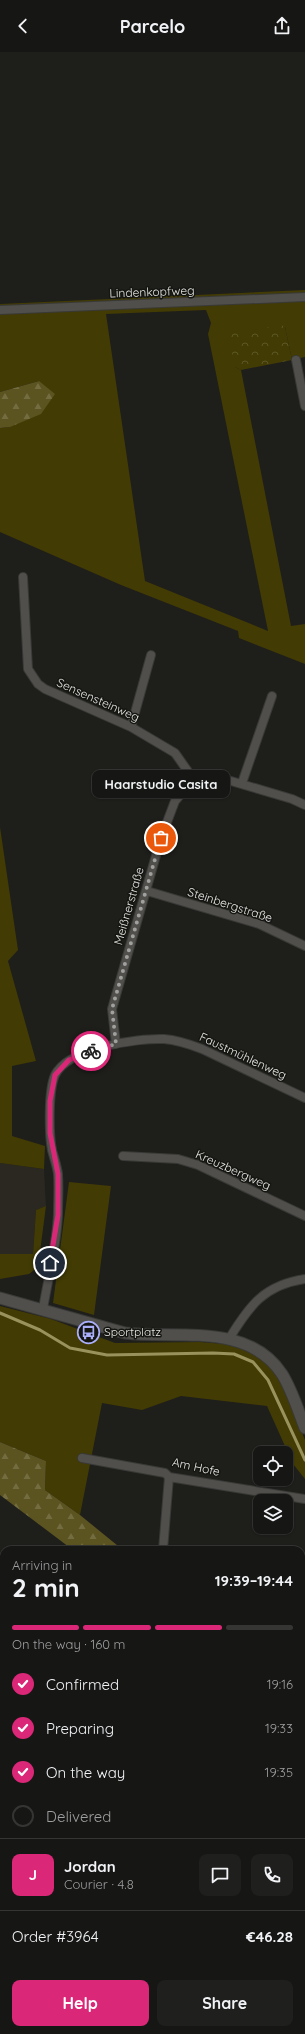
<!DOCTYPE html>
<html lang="en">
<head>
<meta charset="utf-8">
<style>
	body { margin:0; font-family:Quicksand,sans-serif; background:#1f1f1d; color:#f1f3f6; height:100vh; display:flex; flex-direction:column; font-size:15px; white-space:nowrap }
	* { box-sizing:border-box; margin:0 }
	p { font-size:13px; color:#9e9fa0 }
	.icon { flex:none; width:22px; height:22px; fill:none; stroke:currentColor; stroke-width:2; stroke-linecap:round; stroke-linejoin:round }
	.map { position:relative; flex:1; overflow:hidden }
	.sheet { position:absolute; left:0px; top:1494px; width:305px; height:488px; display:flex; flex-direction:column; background:#161614; border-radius:12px 12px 0 0; box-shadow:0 1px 3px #0004,0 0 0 1px #353534 }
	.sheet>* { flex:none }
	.controls { position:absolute; left:253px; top:1394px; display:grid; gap:8px }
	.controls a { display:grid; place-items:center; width:40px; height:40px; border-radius:8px; background:#161614; box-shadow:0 1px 3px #0004,0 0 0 1px #353534; font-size:20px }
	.pin { position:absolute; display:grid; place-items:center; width:34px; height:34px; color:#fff; margin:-17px; border:2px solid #fff; border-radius:50%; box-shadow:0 1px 4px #0007 }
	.courier { position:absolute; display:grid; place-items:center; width:40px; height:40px; margin:-20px; border:3px solid #db2777; border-radius:50%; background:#fff; color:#222; box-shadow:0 1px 5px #0007 }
	.bubble { position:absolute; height:28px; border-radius:8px; background:#161614; box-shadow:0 1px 3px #0004,0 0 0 1px #353534; font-size:13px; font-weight:700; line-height:28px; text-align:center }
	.head em { font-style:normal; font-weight:700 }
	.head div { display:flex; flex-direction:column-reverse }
	.head { display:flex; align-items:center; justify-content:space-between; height:68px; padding:0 12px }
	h1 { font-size:26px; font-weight:700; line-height:30px }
	.bar { display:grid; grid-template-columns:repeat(4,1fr); gap:6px 4px; align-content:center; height:48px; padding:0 12px }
	.bar i { height:5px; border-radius:3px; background:#353534 }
	.bar .selected { background:#db2777 }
	.bar p { grid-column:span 4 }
	.line { display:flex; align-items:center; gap:10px; padding:0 12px; border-top:1px solid #353534 }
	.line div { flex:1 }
	.round { display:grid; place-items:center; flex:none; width:42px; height:42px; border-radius:8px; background:#1f1f1d }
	ol { padding:0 12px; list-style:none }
	li { display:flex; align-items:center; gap:12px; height:44px }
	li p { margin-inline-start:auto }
	li .icon { padding:4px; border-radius:50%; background:#db2777; color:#fff; stroke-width:4 }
	li:last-child { color:#9e9fa0 }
	li i { width:22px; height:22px; border:2px solid #353534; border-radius:50% }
	.button { display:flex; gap:8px; margin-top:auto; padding:8px 12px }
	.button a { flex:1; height:46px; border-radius:8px; background:#db2777; color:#fff; font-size:16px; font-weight:700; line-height:46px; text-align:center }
	.button a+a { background:#1f1f1d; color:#f1f3f6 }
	header { display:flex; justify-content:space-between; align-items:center; height:52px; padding:0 12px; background:#161614; font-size:18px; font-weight:700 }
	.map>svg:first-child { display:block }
</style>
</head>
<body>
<header><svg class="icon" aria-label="back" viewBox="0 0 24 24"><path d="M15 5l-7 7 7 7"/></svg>Parcelo<svg class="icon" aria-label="share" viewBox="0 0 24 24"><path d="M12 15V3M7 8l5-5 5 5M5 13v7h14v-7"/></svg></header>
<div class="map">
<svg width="305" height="1982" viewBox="0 0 305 1982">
	<defs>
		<pattern id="forest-firs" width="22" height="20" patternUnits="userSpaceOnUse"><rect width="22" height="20" fill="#5b5320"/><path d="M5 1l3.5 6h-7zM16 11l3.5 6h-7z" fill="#736c40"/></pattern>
		<pattern id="park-crowns" width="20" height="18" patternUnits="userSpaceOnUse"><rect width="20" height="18" fill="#423b04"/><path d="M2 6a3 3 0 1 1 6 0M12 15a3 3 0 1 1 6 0" fill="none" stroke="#5d5728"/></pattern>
	</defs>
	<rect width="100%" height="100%" fill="#1e1e1b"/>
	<path fill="#2a2820" d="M0,1111L44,1117L46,1154L36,1158L33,1202H0Z"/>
	<path fill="#423b04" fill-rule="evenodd" d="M305,238V305L292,308L285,275L235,315L241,318L291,574L305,572V612L239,586L238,579L121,533L0,480V376L10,375L39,329L0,340V252ZM206,258L211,271L208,282L268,579L145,529L106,262Z
		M0,775L18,898L8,909L36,1009L12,1014V1084L45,1094L44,1117L0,1111Z
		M69,1130L111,1134L94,1263L53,1251Z
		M46,1154L38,1215L29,1222L0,1227V1202H33L36,1158Z
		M0,1254L51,1267L115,1291L200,1290L225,1292L250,1298L266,1311L281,1328L305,1388V1427L293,1412L267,1354L181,1344L142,1358L102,1351L80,1463L45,1438L46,1409L0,1390Z
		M0,1620L4,1621V1978H266L268,1982H0Z"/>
	<path fill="url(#forest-firs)" d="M39,329L55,342L41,362L10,375L0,376V340Z
		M0,1390L46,1409L45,1438L80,1463L123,1498H73L0,1443Z"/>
	<path fill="url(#park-crowns)" d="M282,273L285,275L292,308L241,318L235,315L228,282Z
		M301,1651L305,1654V1971L301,1970Z"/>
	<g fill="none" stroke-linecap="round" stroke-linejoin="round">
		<path stroke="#99925d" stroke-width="3" d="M0,1261L40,1278L70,1296L107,1303L213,1301L234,1302L253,1310L268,1328L305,1408"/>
		<defs>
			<path id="minor" d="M0,258L305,245
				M296,308L305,354
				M23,525L28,617L38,632L45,637L131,675L175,701L194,728
				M131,675L151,603
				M242,731L272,644
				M147,839L259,872L305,894
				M116,992L112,957L161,786L175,749L194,728L214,724L292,747L305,753
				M123,1104L178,1107L198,1113L305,1164
				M43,1257C48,1226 57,1193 58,1161C58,1149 59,1135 58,1122C57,1114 54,1106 52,1098C49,1082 48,1039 55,1023C68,996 137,986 164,987C177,988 189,992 202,997L305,1046
				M229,1287C249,1254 264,1233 305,1227
				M82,1406L165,1421L169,1425L305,1447
				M163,1498L169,1425"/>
			<path id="tertiary" d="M0,1579H4
				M301,1590L305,1591"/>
			<path id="secondary" d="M0,1246L125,1281C177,1287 248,1270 282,1322C292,1338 298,1358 305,1376"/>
		</defs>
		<use href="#minor" stroke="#393937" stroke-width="10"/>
		<use href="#tertiary" stroke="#393937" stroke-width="12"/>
		<use href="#secondary" stroke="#393937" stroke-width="13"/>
		<use href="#minor" stroke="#504f4c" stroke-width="8"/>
		<use href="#tertiary" stroke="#504f4c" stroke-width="10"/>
		<use href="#secondary" stroke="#504f4c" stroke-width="11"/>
	</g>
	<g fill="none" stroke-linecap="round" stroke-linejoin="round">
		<path stroke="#a0a09e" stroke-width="4" stroke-dasharray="0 7.2" d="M91,999L116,992L112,957L161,786"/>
		<path stroke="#db2777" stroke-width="5" d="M50,1211L58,1163V1122L50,1081V1049L55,1023L69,1008L91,999"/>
	</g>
	<defs>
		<symbol id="bus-ring" viewBox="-11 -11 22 22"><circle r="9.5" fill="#151512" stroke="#abaffb" stroke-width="1.5"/><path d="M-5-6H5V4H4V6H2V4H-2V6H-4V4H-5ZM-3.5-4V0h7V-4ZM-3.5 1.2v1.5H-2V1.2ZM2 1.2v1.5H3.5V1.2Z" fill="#abaffb"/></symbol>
	</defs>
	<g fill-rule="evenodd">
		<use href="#bus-ring" x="76" y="1268" width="25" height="25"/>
	</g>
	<g text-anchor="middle" stroke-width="3" stroke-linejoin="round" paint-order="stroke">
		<g font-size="12" fill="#e6e6e4" stroke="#151512">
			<text transform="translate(152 240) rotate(-2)" y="4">Lindenkopfweg</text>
			<text transform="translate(98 648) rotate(24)" y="4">Sensensteinweg</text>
			<text transform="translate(230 853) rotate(18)" y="4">Steinbergstraße</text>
			<text transform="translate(129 854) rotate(-74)" y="4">Meißnerstraße</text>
			<text transform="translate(243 1004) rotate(25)" y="4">Faustmühlenweg</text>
			<text transform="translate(233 1118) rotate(24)" y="4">Kreuzbergweg</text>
			<text transform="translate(196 1415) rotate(12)" y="4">Am Hofe</text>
		</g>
		<g font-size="12" fill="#e6e6e4" stroke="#151512" text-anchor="start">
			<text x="104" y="1284">Sportplatz</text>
		</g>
	</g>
</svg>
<div class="controls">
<a><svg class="icon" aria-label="locate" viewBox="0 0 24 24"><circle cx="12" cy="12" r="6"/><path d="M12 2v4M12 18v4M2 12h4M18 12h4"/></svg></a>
<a><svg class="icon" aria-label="layers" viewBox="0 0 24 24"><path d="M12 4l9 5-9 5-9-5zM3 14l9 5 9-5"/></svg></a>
</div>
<div class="pin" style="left:161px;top:786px;background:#ea580c"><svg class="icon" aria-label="bag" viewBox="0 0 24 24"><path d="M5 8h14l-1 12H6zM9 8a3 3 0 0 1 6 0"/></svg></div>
<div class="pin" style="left:50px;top:1211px;background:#1f2937"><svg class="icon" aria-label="home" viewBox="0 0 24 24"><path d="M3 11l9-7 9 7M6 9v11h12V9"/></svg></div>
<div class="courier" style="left:91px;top:999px"><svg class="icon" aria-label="bike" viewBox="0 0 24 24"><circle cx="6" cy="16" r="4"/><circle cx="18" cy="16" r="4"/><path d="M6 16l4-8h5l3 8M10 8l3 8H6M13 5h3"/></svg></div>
<div class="bubble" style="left:92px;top:718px;width:138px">Haarstudio Casita</div>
<section class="sheet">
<div class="head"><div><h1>2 min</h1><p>Arriving in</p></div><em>19:39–19:44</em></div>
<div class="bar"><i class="selected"></i><i class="selected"></i><i class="selected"></i><i></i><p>On the way · 160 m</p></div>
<ol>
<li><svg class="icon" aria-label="check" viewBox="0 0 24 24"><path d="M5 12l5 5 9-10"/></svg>Confirmed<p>19:16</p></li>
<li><svg class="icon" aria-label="check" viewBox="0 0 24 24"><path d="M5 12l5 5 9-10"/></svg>Preparing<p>19:33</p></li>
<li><svg class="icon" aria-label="check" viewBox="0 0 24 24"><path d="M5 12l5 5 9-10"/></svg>On the way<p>19:35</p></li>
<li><i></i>Delivered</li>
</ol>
<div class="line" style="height:72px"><b class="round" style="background:#db2777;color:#fff">J</b><div><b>Jordan</b><p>Courier · 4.8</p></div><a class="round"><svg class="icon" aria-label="chat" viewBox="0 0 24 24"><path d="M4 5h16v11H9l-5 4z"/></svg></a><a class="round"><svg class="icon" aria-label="phone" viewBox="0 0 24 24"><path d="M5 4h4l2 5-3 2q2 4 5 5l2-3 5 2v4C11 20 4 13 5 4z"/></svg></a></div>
<div class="line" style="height:52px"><div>Order #3964</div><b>€46.28</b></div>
<div class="button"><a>Help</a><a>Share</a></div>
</section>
</div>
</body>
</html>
